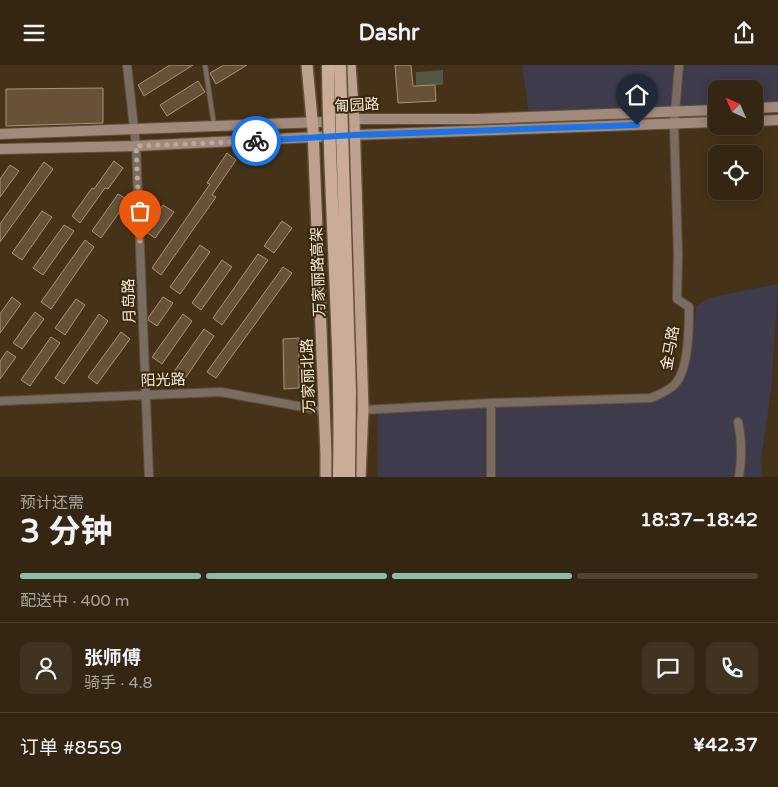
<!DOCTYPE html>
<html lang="zh">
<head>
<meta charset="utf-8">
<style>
	body { margin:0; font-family:"Varela Round","Noto Sans SC",sans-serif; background:#3f3220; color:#f1f3f6; height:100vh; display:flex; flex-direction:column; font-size:19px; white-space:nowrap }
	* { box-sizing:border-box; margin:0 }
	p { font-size:16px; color:#a9a59f }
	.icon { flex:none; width:28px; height:28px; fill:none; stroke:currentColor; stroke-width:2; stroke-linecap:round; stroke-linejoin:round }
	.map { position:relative; height:412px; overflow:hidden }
	.side { display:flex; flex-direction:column; background:#342612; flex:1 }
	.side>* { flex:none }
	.needle { width:32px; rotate:315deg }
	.buttons { position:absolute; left:708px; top:15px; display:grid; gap:10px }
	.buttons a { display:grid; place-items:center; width:55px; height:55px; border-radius:10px; background:#342612; box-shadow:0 2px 12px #0003,0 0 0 1px #4e4332; font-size:25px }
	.pin { position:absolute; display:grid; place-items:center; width:42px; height:42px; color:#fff; margin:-51px -21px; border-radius:50% 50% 50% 0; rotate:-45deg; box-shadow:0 0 5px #0007 }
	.pin .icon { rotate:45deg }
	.courier { position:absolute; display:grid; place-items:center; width:50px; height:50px; margin:-25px; border:4px solid #1a73e8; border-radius:50%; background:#fff; color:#222; box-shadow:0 1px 6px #0007 }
	.overview em { font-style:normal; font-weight:700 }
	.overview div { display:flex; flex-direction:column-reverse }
	.overview { display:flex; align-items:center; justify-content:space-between; height:85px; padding:0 20px }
	h1 { font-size:32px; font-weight:700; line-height:38px }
	.bar { display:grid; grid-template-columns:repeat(4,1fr); gap:8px 5px; align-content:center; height:60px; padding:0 20px }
	.bar i { height:6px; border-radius:4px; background:#4e4332 }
	.bar .on { background:#8abfa5 }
	.bar p { grid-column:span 4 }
	.line { display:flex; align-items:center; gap:12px; padding:0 20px; border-top:1px solid #4e4332 }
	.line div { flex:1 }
	.round { display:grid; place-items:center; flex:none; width:52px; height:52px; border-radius:10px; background:#3f3220 }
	header { display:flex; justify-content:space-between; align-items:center; height:65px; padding:0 20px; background:#342612; font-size:22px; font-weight:700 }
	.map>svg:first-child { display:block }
</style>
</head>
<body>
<header><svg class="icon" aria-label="menu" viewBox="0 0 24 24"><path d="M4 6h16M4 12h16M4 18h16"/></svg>Dashr<svg class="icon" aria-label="share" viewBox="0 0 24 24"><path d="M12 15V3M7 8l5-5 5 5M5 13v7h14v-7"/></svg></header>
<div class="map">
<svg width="778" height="412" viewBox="0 0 778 412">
	<rect width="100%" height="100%" fill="#453218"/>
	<path fill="#3e3b4c" d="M522,0H778V46H754V24H716V46L529,49Z
		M778,219L771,326L761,395L762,412H378V348L482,341L603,337L670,328L681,318L690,293L696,241L712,232Z"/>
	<path fill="#535743" d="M443,5V20L416,21V7Z"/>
	<path fill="#675238" stroke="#aa9377" d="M170,0H193L144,31L138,20Z
		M224,0H247L216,19L210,8Z
		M395,0H411L413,21L435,20L436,36L398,38Z
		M198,16L205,27L167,51L160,40Z
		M103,23V58L6,61V24Z
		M227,88L236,95L212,130L216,132L161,210L152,203L210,119L207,118Z
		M114,96L123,103L108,124L105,123L80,158L72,151L92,123L94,124Z
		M44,97L53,104L0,177V159Z
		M10,100L19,106L0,132V114Z
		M118,129L128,135L101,173L92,166Z
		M163,140L174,147L155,173L145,166Z
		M42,146L52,152L22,195L12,188Z
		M282,156L292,163L274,188L264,181Z
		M64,160L74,166L43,210L33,203Z
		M85,175L94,182L51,244L41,237Z
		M200,180L210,187L180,229L170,222Z
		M258,189L268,195L222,260L213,253Z
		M222,195L232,202L201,245L192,238Z
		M283,202L292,208L216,313L207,307Z
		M12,232L21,239L0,268V249Z
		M163,232L173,238L157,261L148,255V253Z
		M76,234L85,240L65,270L55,263Z
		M35,247L44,254L22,284L13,278Z
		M99,249L108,256L64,319L55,313Z
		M183,249L192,256L162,299L152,292Z
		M204,264L214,271L184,315L173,308Z
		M121,267L130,274L97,319L88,312Z
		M51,272L60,278L30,321L21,315Z
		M299,273V323L284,324L283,274Z
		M7,286L16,292L0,314V296Z"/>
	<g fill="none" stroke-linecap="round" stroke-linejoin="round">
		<defs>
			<path id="service" d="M205,0L214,60"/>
			<path id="minor" d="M127,0L136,81L149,412
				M0,336L221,327L325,346
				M363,345L491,338L651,333C660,329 669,326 675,319C689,304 689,262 689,242L677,234L678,189L674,59L679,0
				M738,357C742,375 742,393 739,412
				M491,412V338"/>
			<path id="secondary" d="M754,43L778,42
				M754,56L778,55
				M0,69L321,57L354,54H476L716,45
				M0,84L136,81L354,70L716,57"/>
			<path id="primary" d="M307,0L313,65L326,389V412
				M350,0L354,54L363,345L360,412"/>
		</defs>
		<use href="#service" stroke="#625038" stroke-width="6"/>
		<use href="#minor" stroke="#625038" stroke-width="10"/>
		<use href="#secondary" stroke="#625038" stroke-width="12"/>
		<use href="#primary" stroke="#625038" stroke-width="14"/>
		<use href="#service" stroke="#7a6c63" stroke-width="4"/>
		<use href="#minor" stroke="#7a6c63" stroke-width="8"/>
		<use href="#secondary" stroke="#a18a7c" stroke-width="10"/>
		<use href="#primary" stroke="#bea18f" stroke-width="11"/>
		<defs>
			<path id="trunk-bridge" d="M328,0C329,137 342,275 339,412
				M340,0L350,326L349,412"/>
		</defs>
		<use href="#trunk-bridge" stroke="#625038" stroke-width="15" stroke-linecap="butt"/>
		<use href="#trunk-bridge" stroke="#cbac98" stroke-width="12"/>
	</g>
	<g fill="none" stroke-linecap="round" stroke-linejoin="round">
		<path stroke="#baab98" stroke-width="5" stroke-dasharray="0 9" d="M140,176L136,81L256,76"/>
		<path stroke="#1a73e8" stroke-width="6" d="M256,76L354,70L637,60"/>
	</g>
	<g text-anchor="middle" stroke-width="4" stroke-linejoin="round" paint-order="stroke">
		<g font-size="15" fill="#f9ecdd" stroke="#3a280d">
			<text transform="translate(357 40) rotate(-3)" y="5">匍园路</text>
			<text transform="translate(318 207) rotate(-92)" y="5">万家丽路高架</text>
			<text transform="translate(129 236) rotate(-92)" y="5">月岛路</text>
			<text transform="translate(670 283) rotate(-80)" y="5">金马路</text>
			<text transform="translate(308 311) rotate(-92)" y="5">万家丽北路</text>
			<text transform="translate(163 315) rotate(-2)" y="5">阳光路</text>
		</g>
	</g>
</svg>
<div class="buttons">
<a><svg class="needle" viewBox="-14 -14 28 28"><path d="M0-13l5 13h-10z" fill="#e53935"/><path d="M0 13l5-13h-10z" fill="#a9a59f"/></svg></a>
<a><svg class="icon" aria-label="locate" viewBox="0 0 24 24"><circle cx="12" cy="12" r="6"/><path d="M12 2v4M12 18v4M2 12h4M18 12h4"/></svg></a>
</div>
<div class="pin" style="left:140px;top:176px;background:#ea580c"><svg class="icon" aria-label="bag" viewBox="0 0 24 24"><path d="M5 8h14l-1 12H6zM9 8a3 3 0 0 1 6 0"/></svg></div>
<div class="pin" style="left:637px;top:60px;background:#1f2937"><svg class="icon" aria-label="home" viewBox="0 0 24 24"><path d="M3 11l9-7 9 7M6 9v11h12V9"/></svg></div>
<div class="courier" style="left:256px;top:76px"><svg class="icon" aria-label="bike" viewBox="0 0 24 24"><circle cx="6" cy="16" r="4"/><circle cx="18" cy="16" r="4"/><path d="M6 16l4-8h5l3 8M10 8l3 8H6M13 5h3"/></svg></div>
</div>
<section class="side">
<div class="overview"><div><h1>3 分钟</h1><p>预计还需</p></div><em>18:37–18:42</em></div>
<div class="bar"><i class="on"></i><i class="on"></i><i class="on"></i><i></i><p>配送中 · 400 m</p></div>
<div class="line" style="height:90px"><a class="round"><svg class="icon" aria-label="person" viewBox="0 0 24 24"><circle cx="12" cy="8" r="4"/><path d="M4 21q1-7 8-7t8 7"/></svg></a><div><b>张师傅</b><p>骑手 · 4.8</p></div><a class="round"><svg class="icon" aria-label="chat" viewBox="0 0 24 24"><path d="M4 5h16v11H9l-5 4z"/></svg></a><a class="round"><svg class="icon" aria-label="phone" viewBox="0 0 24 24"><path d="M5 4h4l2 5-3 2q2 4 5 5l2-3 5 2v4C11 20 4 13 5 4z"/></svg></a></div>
<div class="line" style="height:65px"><div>订单 #8559</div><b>¥42.37</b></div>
</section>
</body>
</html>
